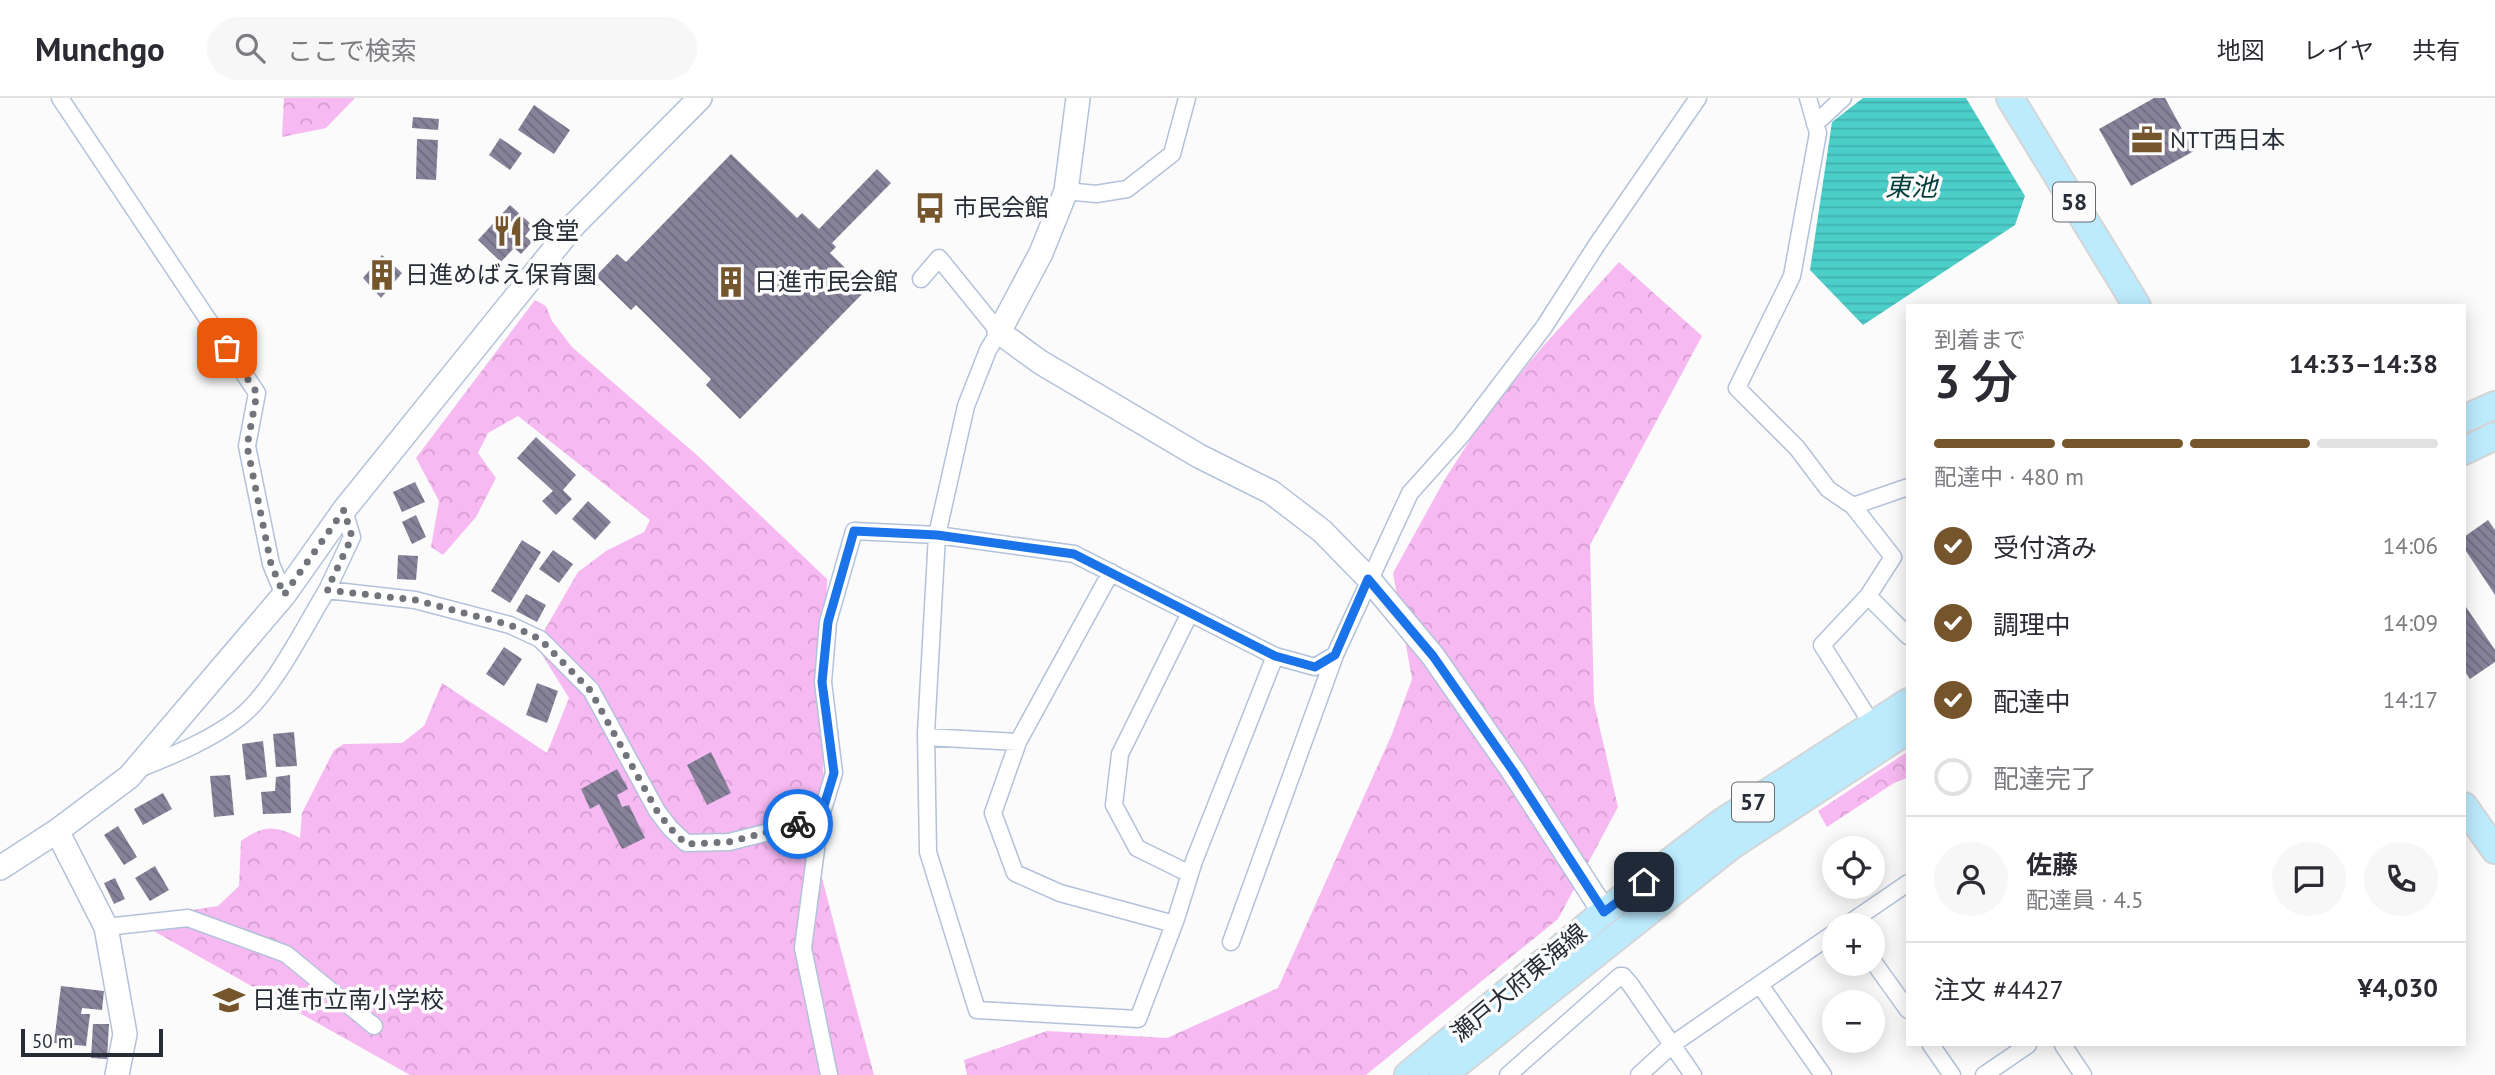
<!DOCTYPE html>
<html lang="ja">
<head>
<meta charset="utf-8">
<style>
	body { margin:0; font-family:"PT Sans","Noto Sans JP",sans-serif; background:#f7f7f7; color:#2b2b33; height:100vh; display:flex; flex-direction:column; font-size:26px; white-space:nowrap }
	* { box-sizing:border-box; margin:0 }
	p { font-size:23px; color:#7c7c81 }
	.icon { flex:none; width:38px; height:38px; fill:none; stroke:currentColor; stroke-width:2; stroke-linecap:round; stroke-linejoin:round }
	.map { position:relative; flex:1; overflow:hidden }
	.sheet { position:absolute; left:1906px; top:206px; width:560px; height:742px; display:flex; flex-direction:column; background:#fff; border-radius:0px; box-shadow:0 4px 18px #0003 }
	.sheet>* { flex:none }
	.controls { position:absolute; left:1822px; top:738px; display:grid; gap:14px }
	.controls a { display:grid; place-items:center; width:63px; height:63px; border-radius:50%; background:#fff; box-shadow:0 4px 18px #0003; font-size:35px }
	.scale { position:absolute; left:21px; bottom:18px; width:142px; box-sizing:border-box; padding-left:7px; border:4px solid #272d36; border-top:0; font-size:19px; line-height:24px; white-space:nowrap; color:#272d36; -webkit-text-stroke:5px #fbfbfb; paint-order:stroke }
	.pin { position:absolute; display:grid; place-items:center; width:60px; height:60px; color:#fff; margin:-30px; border-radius:14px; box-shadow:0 4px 10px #0006 }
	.courier { position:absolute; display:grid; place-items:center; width:70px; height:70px; margin:-35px; border:5px solid #1a73e8; border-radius:50%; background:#fff; color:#222; box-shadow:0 2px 9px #0007 }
	.overview em { font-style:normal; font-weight:600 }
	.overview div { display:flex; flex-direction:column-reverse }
	.overview { display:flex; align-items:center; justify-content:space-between; height:119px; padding:0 28px }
	h1 { font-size:46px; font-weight:600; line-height:52px }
	.bar { display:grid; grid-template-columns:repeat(4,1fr); gap:10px 7px; align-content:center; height:84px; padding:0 28px }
	.bar i { height:9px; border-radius:5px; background:#e1e1e2 }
	.bar .active { background:#75552b }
	.bar p { grid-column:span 4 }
	.line { display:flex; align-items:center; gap:18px; padding:0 28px; border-top:2px solid #e1e1e2 }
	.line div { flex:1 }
	.round { display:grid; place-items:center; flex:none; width:74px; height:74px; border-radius:37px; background:#f7f7f7 }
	ol { padding:0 28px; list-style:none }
	li { display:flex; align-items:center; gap:21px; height:77px }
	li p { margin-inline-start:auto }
	li .icon { padding:7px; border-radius:50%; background:#75552b; color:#fff; stroke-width:4 }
	li:last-child { color:#7c7c81 }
	li i { width:38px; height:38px; border:4px solid #e1e1e2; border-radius:50% }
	header { display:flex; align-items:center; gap:42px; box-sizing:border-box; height:98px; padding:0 35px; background:#fff; border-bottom:2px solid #e1e1e2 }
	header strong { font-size:33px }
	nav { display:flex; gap:38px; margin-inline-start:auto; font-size:24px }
	.search { width:490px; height:63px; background:#f7f7f7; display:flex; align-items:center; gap:18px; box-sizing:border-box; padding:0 24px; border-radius:38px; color:#7c7c81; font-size:26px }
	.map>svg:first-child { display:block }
</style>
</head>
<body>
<header>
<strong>Munchgo</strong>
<div class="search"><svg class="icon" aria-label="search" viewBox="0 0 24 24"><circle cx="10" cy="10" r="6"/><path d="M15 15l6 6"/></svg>ここで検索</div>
<nav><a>地図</a><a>レイヤ</a><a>共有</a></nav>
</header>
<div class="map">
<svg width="2495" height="977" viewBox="0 0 2495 977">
	<defs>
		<pattern id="forest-crowns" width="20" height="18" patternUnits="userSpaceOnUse" patternTransform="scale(1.75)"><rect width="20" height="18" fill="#f7b9f2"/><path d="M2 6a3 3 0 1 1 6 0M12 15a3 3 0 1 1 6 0" fill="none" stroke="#d49fd0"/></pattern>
		<pattern id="water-rules" width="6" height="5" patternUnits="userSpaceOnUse" patternTransform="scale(1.75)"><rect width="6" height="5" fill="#4ccec9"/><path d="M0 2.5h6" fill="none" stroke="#42b1ad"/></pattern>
		<pattern id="building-back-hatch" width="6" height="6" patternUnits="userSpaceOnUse" patternTransform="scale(1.75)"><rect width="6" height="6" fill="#87829a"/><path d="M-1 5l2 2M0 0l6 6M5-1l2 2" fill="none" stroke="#6e6b7e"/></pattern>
	</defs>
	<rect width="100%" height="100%" fill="#fbfbfb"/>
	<path fill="url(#forest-crowns)" d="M284,0H355L326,30L282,39Z
		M1619,164L1702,238L1590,447L1594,605L1618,709L1558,821L1366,977H967L964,962L1047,933L1167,940L1278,890L1392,636L1412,581L1393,475L1445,381L1488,314L1545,246Z
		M535,202L546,208L552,223L572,249L698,358L827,481L823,671L830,726L813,746L874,977H410L150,831L173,815L218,808L239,788L241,743C265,726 276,728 300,740L302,715L334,652L344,646L402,645L424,628L442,585L547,655L569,600L536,547L578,474L606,453L644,434L650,422L518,318L488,335L478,355L496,380L476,419L443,457L431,449L439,403L416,360Z
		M1907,654V680L1894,685L1827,729L1818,713Z"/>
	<path fill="url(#water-rules)" d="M1863,0H1966L2025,98L2015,127L1863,227L1810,172L1832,24Z"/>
	<path fill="url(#building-back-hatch)" d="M2154,0H2165L2194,53L2131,88L2099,31Z
		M534,7L570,32L554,56L518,32Z
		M413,19L439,21L438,32L412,30Z
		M500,40L522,55L510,72L489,57Z
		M417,41L438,42L436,82L416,81Z
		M731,56L797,120L802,115L819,131L877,71L891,85L832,145L836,149L830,155L867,191L740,321L706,287L711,281L636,207L631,212L596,178L617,156L626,164Z
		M510,107L533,128L525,138L532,144L521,156L514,150L501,164L478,142Z
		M382,157L402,175L381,200L363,180Z
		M536,339L576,377L563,392L572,401L556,417L542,403L553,393L517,360Z
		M415,384L425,404L402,414L393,394Z
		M588,403L611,424L595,442L572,421Z
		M416,417L426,439L412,446L402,424Z
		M2488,422L2495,432V497L2464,450V439Z
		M522,442L541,454L510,505L491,493Z
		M553,452L573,466L559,485L539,471Z
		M398,457L418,458L416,482L397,481Z
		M526,496L546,507L537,524L516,513Z
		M2464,506L2495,552V564L2470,581L2464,572Z
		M504,549L522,561L504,588L486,576Z
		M537,585L558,593L547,625L526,617Z
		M294,634L297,668L276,669L273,636Z
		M263,643L267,679L246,682L242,646Z
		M711,654L731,695L707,707L687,667Z
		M617,671L628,691L617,697L622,709L629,707L645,740L622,751L599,706L590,711L581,691Z
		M230,677L234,717L214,719L210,678Z
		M290,677L291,715L263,716L261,694L275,693L276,679Z
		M163,695L172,711L143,727L134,711Z
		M118,728L137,759L124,767L104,737Z
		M155,768L169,792L150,803L135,780Z
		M115,780L125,801L114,806L104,785Z
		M61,888L104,893L102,912L82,910L81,916H90L86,948L54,945Z
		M93,926H109L107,961L91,960Z"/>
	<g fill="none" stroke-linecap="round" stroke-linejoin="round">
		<defs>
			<path id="street" d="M60,0L257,295L247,348L271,466L284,497
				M1808,0L1818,35L1792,178L1737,290L1797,350L1828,391L1853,408L1908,389
				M1815,26L1843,0
				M1066,93L1096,96L1127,91L1172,56L1187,0
				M1853,408L1893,459L1868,498L1822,547L1872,626
				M327,492L352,439L344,412
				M1868,498L1908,538
				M1275,558L1315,569L1335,557
				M926,639L1018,644L1111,474
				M1018,644L993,715L1015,775L1060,795L1174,826
				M139,671C173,657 209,643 239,620C272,595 305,528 327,492L415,502L510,527L540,541L591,592L657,713L670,730L686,745L729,744L820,721
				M1190,776L1137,750L1114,707L1120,656L1190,515
				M1845,828L1908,785
				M106,829L188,820L286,856L374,928
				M1231,844L1335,557L1410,395L1461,338L1544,229L1596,148L1698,0
				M1872,862L1908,912
				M1760,887L1823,977
				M1931,947L1952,977
				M2063,947L2083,977
				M829,977L803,850L820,721L834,675L823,584L828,524L854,433L937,437L1074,456L1275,558L1194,763L1176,821L1138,921L977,912L928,754L926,635L937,437L966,308L988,252L999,234L939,160L921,181
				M1508,977L1620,878H1623L1630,886L1693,977
				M1639,977L1673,946L1834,835
				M1984,977L2028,947"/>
			<path id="secondary" d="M1078,0L1066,93L1041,155L999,234L1040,264L1199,358L1271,394L1322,433L1368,480L1433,558L1513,673L1604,814
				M57,733L106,829L125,936L117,977
				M0,770L57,733L129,679L284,497L344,412L573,128L700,0"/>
			<path id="primary" d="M2010,0L2137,208
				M2464,321L2495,307
				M2464,353L2495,338
				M2464,708L2495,752
				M1408,977L1604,814L1722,724L1908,604
				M1443,977L1731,748L1908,632"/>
		</defs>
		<use href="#street" stroke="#b3c2d9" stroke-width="19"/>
		<use href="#secondary" stroke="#b3c2d9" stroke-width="26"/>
		<use href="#primary" stroke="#d4d5d7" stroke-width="30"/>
		<use href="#street" stroke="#fff" stroke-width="16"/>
		<use href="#secondary" stroke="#fff" stroke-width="23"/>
		<use href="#primary" stroke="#bcebfe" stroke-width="26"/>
	</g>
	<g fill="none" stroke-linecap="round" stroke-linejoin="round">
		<path stroke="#71757b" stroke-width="7" stroke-dasharray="0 12.6" d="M227,250L257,295L247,348L271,466L284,497L344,412L352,439L327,492L415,502L510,527L540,541L590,592L657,713L670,730L686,746L729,744L798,726"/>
		<path stroke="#1a73e8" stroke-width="9" d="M798,726L820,721L834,675L822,584L828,524L854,433L937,437L1074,456L1275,558L1315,569L1335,557L1368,481L1433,558L1513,673L1604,814L1644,784"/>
	</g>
	<defs>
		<symbol id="office-bare" viewBox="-9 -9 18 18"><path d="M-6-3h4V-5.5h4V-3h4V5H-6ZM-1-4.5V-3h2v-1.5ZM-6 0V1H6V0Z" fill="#75552b" stroke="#fbfbfb" stroke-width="2.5" paint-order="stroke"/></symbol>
		<symbol id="bus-bare" viewBox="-9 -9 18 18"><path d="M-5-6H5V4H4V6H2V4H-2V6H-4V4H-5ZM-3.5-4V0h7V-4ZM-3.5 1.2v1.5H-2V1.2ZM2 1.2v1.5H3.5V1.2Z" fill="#75552b" stroke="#fbfbfb" stroke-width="2.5" paint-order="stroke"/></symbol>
		<symbol id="restaurant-bare" viewBox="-9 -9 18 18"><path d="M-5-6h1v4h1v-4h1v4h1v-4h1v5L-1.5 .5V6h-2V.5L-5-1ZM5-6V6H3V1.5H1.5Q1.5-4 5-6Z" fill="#75552b" stroke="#fbfbfb" stroke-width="2.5" paint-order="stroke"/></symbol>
		<symbol id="building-bare" viewBox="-9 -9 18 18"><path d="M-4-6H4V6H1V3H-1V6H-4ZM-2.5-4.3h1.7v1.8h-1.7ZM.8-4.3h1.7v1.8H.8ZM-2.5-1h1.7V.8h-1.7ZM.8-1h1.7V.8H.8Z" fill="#75552b" stroke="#fbfbfb" stroke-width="2.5" paint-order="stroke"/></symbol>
		<symbol id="school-bare" viewBox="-9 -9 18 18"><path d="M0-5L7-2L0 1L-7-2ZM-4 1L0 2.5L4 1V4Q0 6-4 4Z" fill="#75552b" stroke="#fbfbfb" stroke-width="2.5" paint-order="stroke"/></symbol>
	</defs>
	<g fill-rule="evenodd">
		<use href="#office-bare" x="2125" y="20" width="44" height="44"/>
		<use href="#bus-bare" x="908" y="88" width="44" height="44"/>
		<use href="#restaurant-bare" x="486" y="111" width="44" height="44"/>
		<use href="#building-bare" x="360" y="155" width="44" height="44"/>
		<use href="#building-bare" x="709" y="162" width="44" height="44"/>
		<use href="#school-bare" x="207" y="880" width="44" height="44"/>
	</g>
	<g text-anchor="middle" stroke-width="7" stroke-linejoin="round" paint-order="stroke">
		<g fill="#fbfbfb" stroke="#676b71" stroke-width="2">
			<rect x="2053" y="84.5" width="42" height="39" rx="5"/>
			<rect x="1732" y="684.5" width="42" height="39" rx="5"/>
		</g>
		<g font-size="23" font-weight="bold" fill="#272d36">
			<text x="2074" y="112">58</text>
			<text x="1753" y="712">57</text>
		</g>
		<g font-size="24" fill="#272d36" stroke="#fbfbfb" text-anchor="start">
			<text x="2170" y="50">NTT西日本</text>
			<text x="953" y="118">市民会館</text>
			<text x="531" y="141">食堂</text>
			<text x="405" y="185">日進めばえ保育園</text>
			<text x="754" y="192">日進市民会館</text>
			<text x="252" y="910">日進市立南小学校</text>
		</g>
		<g font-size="24" fill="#272d36" stroke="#fbfbfb">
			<text transform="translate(1519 885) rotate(-40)" y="8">瀬戸大府東海線</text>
		</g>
		<g font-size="26" font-style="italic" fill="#003c3a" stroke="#fbfbfb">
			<text x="1911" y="98">東池</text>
		</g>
	</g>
</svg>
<div class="controls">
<a><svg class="icon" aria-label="locate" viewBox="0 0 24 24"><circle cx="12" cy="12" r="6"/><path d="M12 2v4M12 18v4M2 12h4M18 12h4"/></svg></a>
<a>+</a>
<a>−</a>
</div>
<div class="scale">50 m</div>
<div class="pin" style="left:227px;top:250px;background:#ea580c"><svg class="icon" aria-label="bag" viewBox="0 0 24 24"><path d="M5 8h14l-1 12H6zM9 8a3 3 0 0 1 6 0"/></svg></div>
<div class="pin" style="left:1644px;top:784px;background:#1f2937"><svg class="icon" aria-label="home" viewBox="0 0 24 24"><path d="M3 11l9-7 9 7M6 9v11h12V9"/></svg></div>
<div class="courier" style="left:798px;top:726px"><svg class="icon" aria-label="bike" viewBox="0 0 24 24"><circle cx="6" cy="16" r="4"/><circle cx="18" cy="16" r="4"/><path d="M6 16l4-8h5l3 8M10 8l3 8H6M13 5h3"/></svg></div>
<section class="sheet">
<div class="overview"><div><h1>3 分</h1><p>到着まで</p></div><em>14:33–14:38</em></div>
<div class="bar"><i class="active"></i><i class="active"></i><i class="active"></i><i></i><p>配達中 · 480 m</p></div>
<ol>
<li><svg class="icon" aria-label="check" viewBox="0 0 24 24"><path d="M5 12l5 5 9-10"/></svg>受付済み<p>14:06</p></li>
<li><svg class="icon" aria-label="check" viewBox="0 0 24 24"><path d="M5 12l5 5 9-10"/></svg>調理中<p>14:09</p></li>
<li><svg class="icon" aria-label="check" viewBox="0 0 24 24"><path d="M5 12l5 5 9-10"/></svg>配達中<p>14:17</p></li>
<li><i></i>配達完了</li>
</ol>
<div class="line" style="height:126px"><a class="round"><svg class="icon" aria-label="person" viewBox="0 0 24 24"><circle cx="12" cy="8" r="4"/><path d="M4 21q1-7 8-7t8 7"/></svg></a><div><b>佐藤</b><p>配達員 · 4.5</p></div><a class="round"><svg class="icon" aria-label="chat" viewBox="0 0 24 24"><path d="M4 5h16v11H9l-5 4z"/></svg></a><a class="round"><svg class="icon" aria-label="phone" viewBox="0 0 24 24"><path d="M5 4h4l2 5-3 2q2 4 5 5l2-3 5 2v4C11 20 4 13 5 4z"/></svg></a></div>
<div class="line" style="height:91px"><div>注文 #4427</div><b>¥4,030</b></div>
</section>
</div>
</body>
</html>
